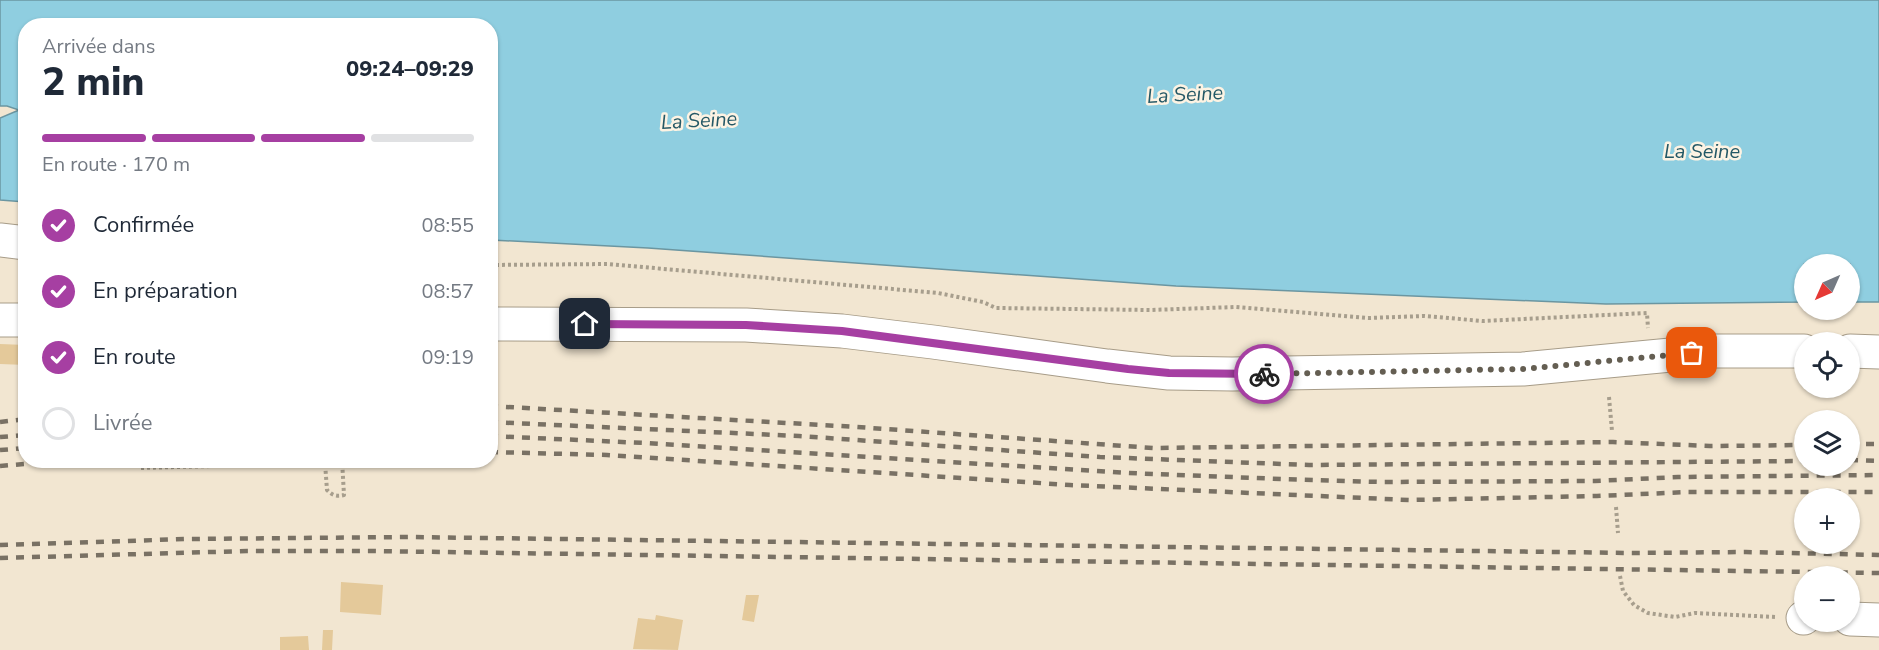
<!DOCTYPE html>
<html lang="fr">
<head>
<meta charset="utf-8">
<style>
	body { margin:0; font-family:"Nunito Sans",sans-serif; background:#f2f2f3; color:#1f2937; height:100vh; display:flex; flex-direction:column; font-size:22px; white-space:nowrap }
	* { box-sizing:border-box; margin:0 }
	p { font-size:20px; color:#747a83 }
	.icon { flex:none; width:33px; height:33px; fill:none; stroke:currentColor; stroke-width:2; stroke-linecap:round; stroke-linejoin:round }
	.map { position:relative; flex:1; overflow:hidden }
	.panel { position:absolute; left:18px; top:18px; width:480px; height:450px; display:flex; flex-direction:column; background:#fff; border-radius:24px; box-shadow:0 2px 4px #0004 }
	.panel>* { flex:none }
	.needle { width:39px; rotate:225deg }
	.buttons { position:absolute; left:1794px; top:254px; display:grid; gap:12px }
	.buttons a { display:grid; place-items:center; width:66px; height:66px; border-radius:50%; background:#fff; box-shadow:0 2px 4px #0004; font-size:30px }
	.pin { position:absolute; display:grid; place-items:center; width:51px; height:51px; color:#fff; margin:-26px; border-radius:12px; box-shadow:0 3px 9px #0006 }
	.courier { position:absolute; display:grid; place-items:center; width:60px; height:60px; margin:-30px; border:4px solid #a63fa2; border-radius:50%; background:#fff; color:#222; box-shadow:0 2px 8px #0007 }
	.overview em { font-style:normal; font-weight:800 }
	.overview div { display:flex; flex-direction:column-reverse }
	.overview { display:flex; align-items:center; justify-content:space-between; height:102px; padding:0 24px }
	h1 { font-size:39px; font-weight:800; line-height:45px }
	.bar { display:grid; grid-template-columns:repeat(4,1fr); gap:9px 6px; align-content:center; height:72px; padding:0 24px }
	.bar i { height:8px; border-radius:4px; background:#e0e1e3 }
	.bar .current { background:#a63fa2 }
	.bar p { grid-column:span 4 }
	ol { padding:0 24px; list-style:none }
	li { display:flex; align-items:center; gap:18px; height:66px }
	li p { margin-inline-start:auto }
	li .icon { padding:6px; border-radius:50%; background:#a63fa2; color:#fff; stroke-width:4 }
	li:last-child { color:#747a83 }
	li i { width:33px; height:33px; border:3px solid #e0e1e3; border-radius:50% }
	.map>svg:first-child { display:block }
</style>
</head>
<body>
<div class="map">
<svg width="1879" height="650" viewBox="0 0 1879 650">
	<rect width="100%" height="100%" fill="#f2e6d1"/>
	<path fill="#8fcee0" stroke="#6b96a1" stroke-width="1.5" d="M0,0H1879V302H1850V264H1804V302L1606,304L1176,286L648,248L491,240L490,26H26L25,202L0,200V118L19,110L7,106H0Z"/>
	<path fill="#e4c99a" d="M0,344L26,345V365L0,364Z
		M341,582L383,585L381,615L340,612Z
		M746,595H759L754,622L742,620Z
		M656,615L683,620L678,650L633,649L638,618L655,620Z
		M323,630H333L332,650H322Z
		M308,636L309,650H280V637Z"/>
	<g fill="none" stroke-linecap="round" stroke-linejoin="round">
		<defs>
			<path id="minor" d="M0,240L26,243
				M1803,618H1804
				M1850,619L1879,620"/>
			<path id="major" d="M0,320H26
				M490,324L746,325L842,331L933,342L1107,366L1169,373L1232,374L1523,369L1713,351H1804
				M1850,351L1879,352"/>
		</defs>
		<use href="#minor" stroke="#a79c88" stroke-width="35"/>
		<use href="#major" stroke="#a79c88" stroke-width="35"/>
		<path stroke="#a79e8d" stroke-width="4" stroke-dasharray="3 3" stroke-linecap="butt" d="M490,265L608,264L938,293L983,302L996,308L1150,310L1236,307L1368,318L1424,316L1483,321L1647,313L1648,328
			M1609,397L1612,431
			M141,468L325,463L327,490C332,495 336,497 344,495L342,460
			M1616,507L1618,533
			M1620,576L1623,591L1634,605L1648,613L1675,617L1695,613L1775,617"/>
		<use href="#minor" stroke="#fff" stroke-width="33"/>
		<use href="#major" stroke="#fff" stroke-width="33"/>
		<path stroke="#797164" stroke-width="4.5" stroke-dasharray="8 8" stroke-linecap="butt" d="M490,406L857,427L1153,448L1613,442L1710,446L1804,445
			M0,422L26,419
			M490,422L799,436L1100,457L1309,465L1804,461
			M490,436L645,443L1128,473L1281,479L1381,482L1595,481L1678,477L1879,475
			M0,437L26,435
			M1850,444H1879
			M0,450L26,448
			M490,452L607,455L1070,485L1409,500L1597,496L1688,492H1879
			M1850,460L1879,461
			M0,466L72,460
			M0,545L187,539L408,537L1633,553L1746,552L1879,555
			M0,558L247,551H373L1879,573"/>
	</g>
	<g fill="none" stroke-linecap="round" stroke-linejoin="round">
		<path stroke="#645e52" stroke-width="6" stroke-dasharray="0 10.8" d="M1264,374L1523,369L1692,353"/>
		<path stroke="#a63fa2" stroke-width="8" d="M585,324L746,325L842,331L1128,369L1169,373L1264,374"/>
	</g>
	<g text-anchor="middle" stroke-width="5" stroke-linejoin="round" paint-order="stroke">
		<g font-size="20" font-style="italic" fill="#245866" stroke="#fdf3e3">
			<text transform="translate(1185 94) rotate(-3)" y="7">La Seine</text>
			<text transform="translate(699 120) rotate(-3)" y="7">La Seine</text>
			<text x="1702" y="158">La Seine</text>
		</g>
	</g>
</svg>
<div class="buttons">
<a><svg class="needle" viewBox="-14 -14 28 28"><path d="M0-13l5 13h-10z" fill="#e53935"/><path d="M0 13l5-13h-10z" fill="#747a83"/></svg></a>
<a><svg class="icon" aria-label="locate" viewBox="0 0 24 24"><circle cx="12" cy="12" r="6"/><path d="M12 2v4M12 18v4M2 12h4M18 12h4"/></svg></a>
<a><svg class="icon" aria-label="layers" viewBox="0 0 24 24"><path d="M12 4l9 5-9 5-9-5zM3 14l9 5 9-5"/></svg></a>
<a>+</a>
<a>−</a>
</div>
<div class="pin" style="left:1692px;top:353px;background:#ea580c"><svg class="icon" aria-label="bag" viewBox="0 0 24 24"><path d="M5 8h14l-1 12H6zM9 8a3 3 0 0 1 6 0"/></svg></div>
<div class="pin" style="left:585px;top:324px;background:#1f2937"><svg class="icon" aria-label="home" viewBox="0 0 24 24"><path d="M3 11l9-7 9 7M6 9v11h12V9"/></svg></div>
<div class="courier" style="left:1264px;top:374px"><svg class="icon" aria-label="bike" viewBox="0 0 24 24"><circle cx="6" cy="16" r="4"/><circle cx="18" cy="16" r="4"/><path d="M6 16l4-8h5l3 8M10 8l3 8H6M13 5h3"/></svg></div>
<section class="panel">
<div class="overview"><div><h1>2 min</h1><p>Arrivée dans</p></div><em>09:24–09:29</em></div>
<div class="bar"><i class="current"></i><i class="current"></i><i class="current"></i><i></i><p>En route · 170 m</p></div>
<ol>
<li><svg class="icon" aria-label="check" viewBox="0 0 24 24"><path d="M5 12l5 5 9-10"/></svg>Confirmée<p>08:55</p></li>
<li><svg class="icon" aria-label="check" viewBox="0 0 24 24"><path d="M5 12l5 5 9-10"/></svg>En préparation<p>08:57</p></li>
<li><svg class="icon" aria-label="check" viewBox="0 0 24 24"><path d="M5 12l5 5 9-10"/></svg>En route<p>09:19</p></li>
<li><i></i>Livrée</li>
</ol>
</section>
</div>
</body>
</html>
